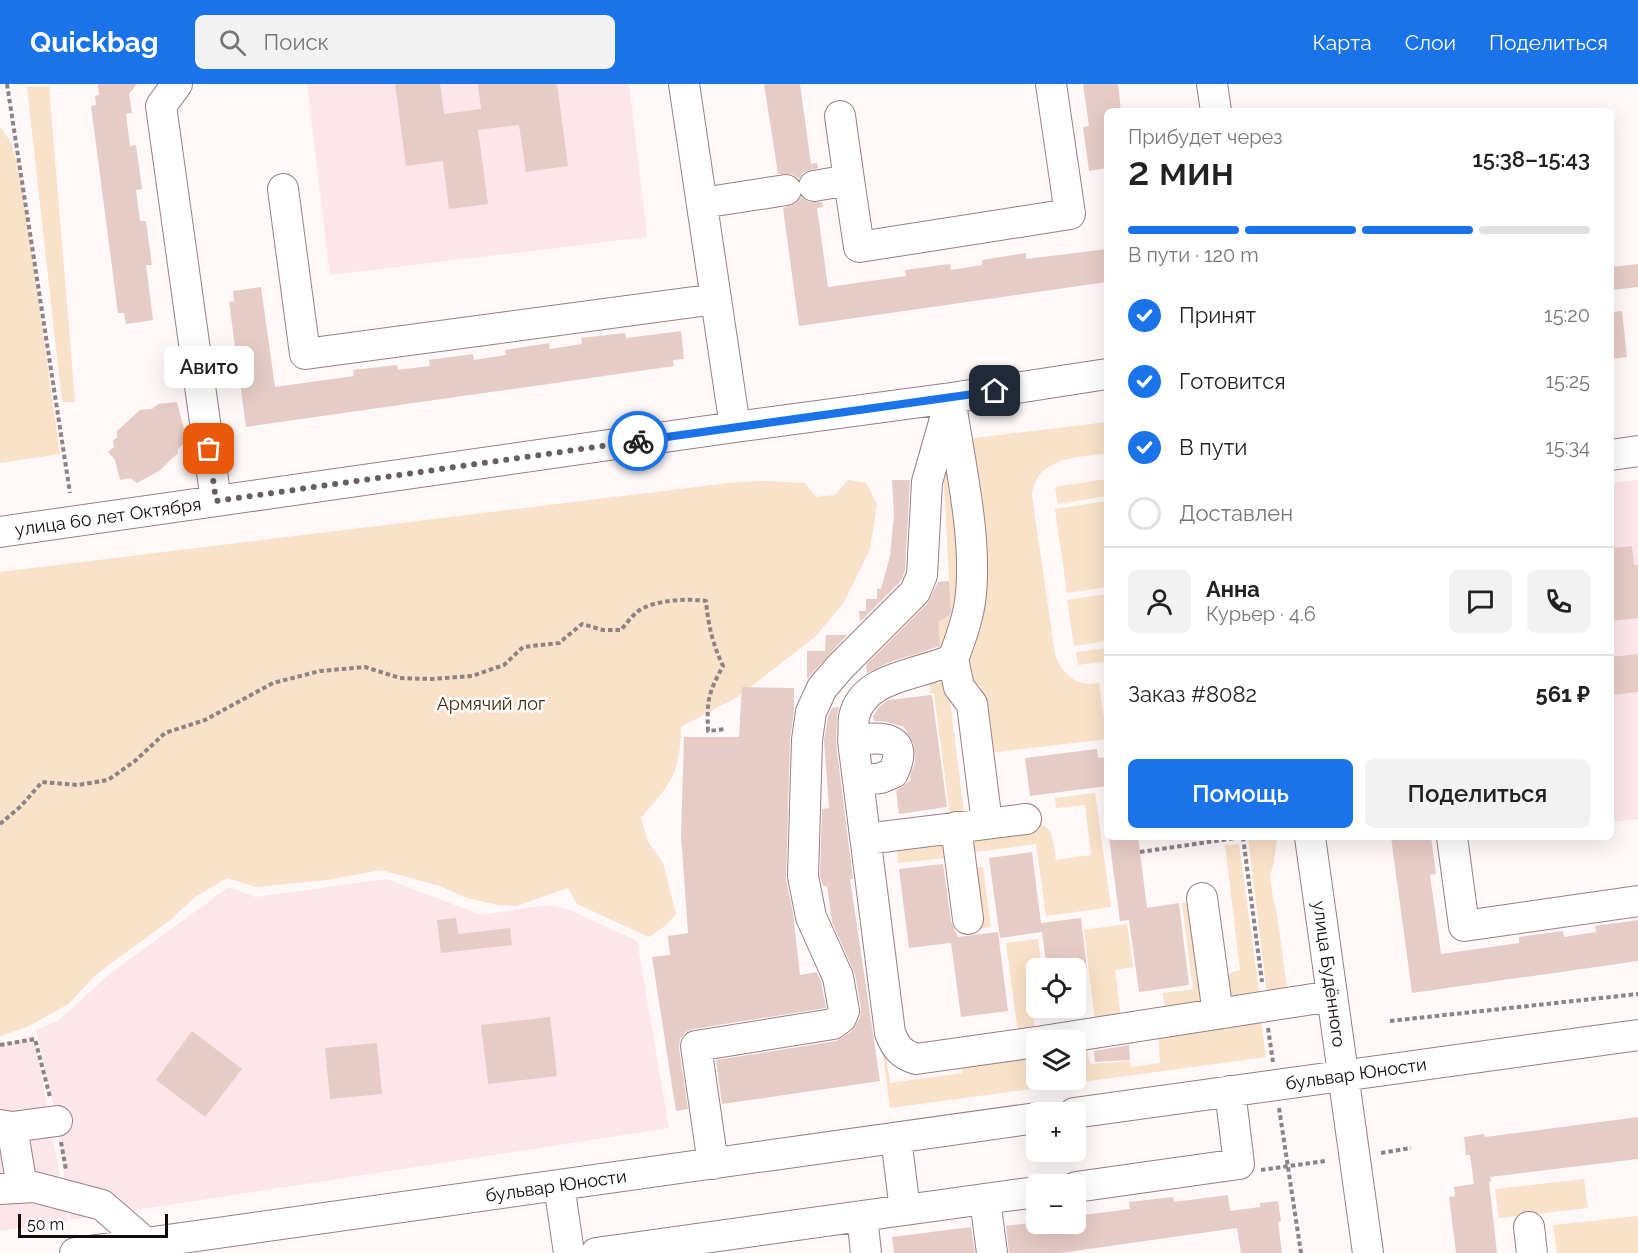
<!DOCTYPE html>
<html lang="ru">
<head>
<meta charset="utf-8">
<style>
	body { margin:0; font-family:Raleway,sans-serif; background:#f2f2f2; color:#222; height:100vh; display:flex; flex-direction:column; font-size:22px; white-space:nowrap }
	* { box-sizing:border-box; margin:0 }
	p { font-size:20px; color:#767676 }
	.icon { flex:none; width:33px; height:33px; fill:none; stroke:currentColor; stroke-width:2; stroke-linecap:round; stroke-linejoin:round }
	.map { position:relative; flex:1; overflow:hidden }
	.details { position:absolute; left:1104px; top:24px; width:510px; height:732px; display:flex; flex-direction:column; background:#fff; border-radius:9px; box-shadow:0 6px 24px #0002 }
	.details>* { flex:none }
	.controls { position:absolute; left:1026px; top:874px; display:grid; gap:12px }
	.controls a { display:grid; place-items:center; width:60px; height:60px; border-radius:9px; background:#fff; box-shadow:0 6px 24px #0002; font-size:30px }
	.scale { position:absolute; left:18px; bottom:15px; width:150px; box-sizing:border-box; padding-left:6px; border:3px solid #140b0d; border-top:0; font-size:16px; line-height:21px; white-space:nowrap; color:#140b0d; -webkit-text-stroke:4px #fff; paint-order:stroke }
	.pin { position:absolute; display:grid; place-items:center; width:51px; height:51px; color:#fff; margin:-26px; border-radius:12px; box-shadow:0 3px 9px #0006 }
	.courier { position:absolute; display:grid; place-items:center; width:60px; height:60px; margin:-30px; border:4px solid #1a73e8; border-radius:50%; background:#fff; color:#222; box-shadow:0 2px 8px #0007 }
	.bubble { position:absolute; height:42px; border-radius:9px; background:#fff; box-shadow:0 6px 24px #0002; font-size:20px; font-weight:600; line-height:42px; text-align:center }
	.head em { font-style:normal; font-weight:600 }
	.head div { display:flex; flex-direction:column-reverse }
	.head { display:flex; align-items:center; justify-content:space-between; height:102px; padding:0 24px }
	h1 { font-size:39px; font-weight:600; line-height:45px }
	.bar { display:grid; grid-template-columns:repeat(4,1fr); gap:9px 6px; align-content:center; height:72px; padding:0 24px }
	.bar i { height:8px; border-radius:4px; background:#e0e0e0 }
	.bar .on { background:#1a73e8 }
	.bar p { grid-column:span 4 }
	.line { display:flex; align-items:center; gap:15px; padding:0 24px; border-top:2px solid #e0e0e0 }
	.line div { flex:1 }
	.round { display:grid; place-items:center; flex:none; width:63px; height:63px; border-radius:9px; background:#f2f2f2 }
	ol { padding:0 24px; list-style:none }
	li { display:flex; align-items:center; gap:18px; height:66px }
	li p { margin-inline-start:auto }
	li .icon { padding:6px; border-radius:50%; background:#1a73e8; color:#fff; stroke-width:4 }
	li:last-child { color:#767676 }
	li i { width:33px; height:33px; border:3px solid #e0e0e0; border-radius:50% }
	.cta { display:flex; gap:12px; margin-top:auto; padding:12px 24px }
	.cta a { flex:1; height:69px; border-radius:9px; background:#1a73e8; color:#fff; font-size:24px; font-weight:600; line-height:69px; text-align:center }
	.cta a+a { background:#f2f2f2; color:#222 }
	header { display:flex; align-items:center; gap:36px; box-sizing:border-box; height:84px; padding:0 30px; background:#1a73e8; color:#fff }
	header strong { font-size:28px }
	nav { display:flex; gap:33px; margin-inline-start:auto; font-size:21px }
	.search { width:420px; height:54px; background:#f2f2f2; display:flex; align-items:center; gap:15px; box-sizing:border-box; padding:0 21px; border-radius:9px; color:#767676; font-size:22px }
	.map>svg:first-child { display:block }
</style>
</head>
<body>
<header>
<strong>Quickbag</strong>
<div class="search"><svg class="icon" aria-label="search" viewBox="0 0 24 24"><circle cx="10" cy="10" r="6"/><path d="M15 15l6 6"/></svg>Поиск</div>
<nav><a>Карта</a><a>Слои</a><a>Поделиться</a></nav>
</header>
<div class="map">
<svg width="1638" height="1169" viewBox="0 0 1638 1169">
	<rect width="100%" height="100%" fill="#fef8f9"/>
	<path fill="#fce6ea" d="M307,0H629L647,153L330,191Z
		M1638,396V735L1611,738V399Z
		M387,795L481,831L547,821L570,826L637,857L669,1044L70,1136L57,1037L36,946L59,936L112,888L229,803L255,813Z
		M34,950L68,1137L0,1147V964Z"/>
	<path fill="#fae1c9" d="M49,2L75,318H62L27,3Z
		M0,43L11,58L21,93L60,370L0,379Z
		M1107,338V369C1077,374 1035,373 1032,412L1055,570C1062,591 1077,603 1099,599L1107,655L989,669L981,602L971,599L966,560V355Z
		M951,365L965,502L940,569L939,550L926,551L927,570L909,576L904,559L951,530L942,366Z
		M1107,395V412L1058,420L1055,403Z
		M848,396L866,399L877,420L870,465L844,518L816,552L739,612L681,643C680,691 671,699 641,734L648,758L663,779L676,830L665,842L649,853L577,820L568,804L516,822L498,821L467,814L440,802L381,786L327,796L256,803L227,794L195,813L169,837L98,889L67,921L27,943L0,952V488L729,399L765,397L805,399L816,413L835,411Z
		M1107,417V503L1067,509L1055,425Z
		M1107,510V557L1074,562L1067,516Z
		M1107,564V577L1078,581L1076,568Z
		M942,594L948,601L964,728L950,731L934,609H930V597Z
		M1095,709L1111,823L1046,832L1036,760L968,769L971,754L1040,739C1055,746 1053,760 1056,776L1091,771L1085,721L1056,724L1055,714Z
		M1248,753H1277L1274,779L1270,791L1273,815L1277,829L1287,906L1268,919Z
		M896,759H942L946,774L898,779Z
		M1239,760L1261,921H1229L1223,896L1232,888L1240,886L1225,761Z
		M855,762L890,999L962,989V982L1036,963V996H1076V958L1086,957L1090,980L1130,977L1131,983L1160,979L1158,948L1261,936L1266,973L890,1024Z
		M983,783L991,843L978,845L970,785Z
		M1182,819H1187L1190,823L1203,916L1199,925L1168,926L1164,919L1163,909L1193,905Z
		M1127,840L1133,883L1115,886L1121,935L1095,938L1084,846Z
		M1038,855L1042,885H1036V910L1030,911L1035,947L1018,949L1006,859Z
		M1584,1095L1588,1124L1499,1134L1495,1105Z
		M1638,1132V1169H1557L1553,1141Z"/>
	<path fill="#e7ccc5" d="M98,0H137L129,10L132,29L126,30L130,62L136,61L142,105L136,106L138,122L140,137H146L152,181H146L153,236L126,240L124,229H118L91,22L96,21L95,12L99,11Z
		M395,0H440L444,30L481,25L478,0H557L568,82L526,88L519,41L478,46L488,120L449,125L443,77L406,82Z
		M764,0H800L811,80L817,79L818,84L803,88L799,95L792,90H778Z
		M1083,0H1118L1121,27H1107V84L1089,87L1083,43L1089,42Z
		M801,113L809,118H822L823,123L817,124L828,203L906,192L905,186L950,180L951,186L982,181V176L1026,169V175L1107,165V198L799,242L783,124L796,120Z
		M1638,180V203L1611,206V183Z
		M261,203L275,303L354,292L353,286L397,281L398,286L430,282L429,276L473,270L474,276L506,271L505,266L549,259L550,265L582,260L581,254L625,249L626,254L681,247L684,275L673,276L674,282L246,343L229,218L234,217L233,207Z
		M1622,227L1627,273L1611,275V228Z
		M177,318L184,345L183,360L178,365V369L159,387L137,399L130,394L120,396L115,376L108,368L114,363L113,356L117,354V347L140,326L152,325L158,320Z
		M892,396H910L905,487L900,498L860,538L859,527H866V515H877V505H881L890,472L894,431Z
		M1632,462L1634,481H1638V534L1611,537V464Z
		M949,497L951,527L950,531L938,538L940,562L890,578L867,589L866,581L927,520L938,498Z
		M826,551H847L807,595V567H825Z
		M1638,570V608L1611,611V573Z
		M742,603L794,604V628L790,656L786,795L793,829L800,891L817,888L821,898L826,924L693,945L686,948L680,955L679,964L688,1025L676,1027L652,873L670,871L668,852L688,849L681,751L684,653H739Z
		M932,611L947,723L899,730L896,707L911,696L910,692L915,678L914,661L904,643L887,638L874,637L873,632L880,622L888,616Z
		M839,623L837,634L836,659L853,795H850L880,997L722,1020L716,976L836,957L851,948L860,934L861,924L855,890L832,838L827,802H823L820,791L822,725L829,724L824,656L828,633L832,624Z
		M1097,665L1098,674L1107,673V702L1030,712L1025,674Z
		M1109,753H1138L1147,824L1179,819L1189,901L1139,908L1129,836L1120,837Z
		M1391,753H1431L1436,790L1430,791L1441,870L1519,859V853L1563,847L1564,853L1596,848L1595,842L1638,836V877L1412,909Z
		M1032,768L1041,839L1081,834L1087,885H1047L1042,848L1000,854L989,774Z
		M943,780L951,837L958,853L998,848L1008,927L961,933L951,859L909,864L899,785Z
		M456,834L458,850L510,844L512,861L441,869L437,836Z
		M550,933L557,992L488,1000L481,941Z
		M192,947L242,985L205,1033L156,996Z
		M377,959L382,1010L330,1015L325,964Z
		M1129,961L1130,976L1095,978L1094,967Z
		M1638,1033V1075L1490,1093L1491,1098H1489L1497,1169H1456L1449,1113L1455,1112L1454,1103L1474,1100L1470,1071H1466L1464,1053L1484,1050L1485,1053Z
		M1228,1111L1230,1127L1260,1123V1119L1278,1117L1281,1137L1278,1138L1282,1169H1241L1237,1144L1060,1169H1009L1006,1142L1036,1138V1140H1076V1132L1130,1125L1129,1118L1173,1113L1174,1118Z
		M971,1143L975,1169H894L892,1153Z"/>
	<g fill="none" stroke-linecap="round" stroke-linejoin="round">
		<defs>
			<path id="minor" d="M177,0L161,22L216,417
				M684,0L735,343
				M1212,0L1216,27
				M840,32L849,96
				M814,102L849,96L859,163L1070,130L1051,0
				M283,105L305,270L716,215
				M702,119L786,106
				M952,326C961,386 978,458 970,518C967,538 960,557 953,575C922,591 863,591 854,633C853,641 854,649 853,657L890,949C896,964 901,970 916,975L1036,958
				M1611,371L1638,367
				M0,448L735,343L951,314L1107,290
				M953,575L959,603L972,620L987,739
				M853,657C880,652 911,651 893,689L881,694L858,697
				M956,743L968,835
				M1310,753L1368,1169
				M1452,753L1464,842L1638,817
				M866,755L1026,735
				M1202,814L1218,930
				M1043,957L1332,912
				M1074,1029L1638,951
				M0,1041L12,1043L22,1103
				M12,1043L57,1037
				M896,1054L905,1126L1036,1108
				M713,1080L696,962L833,940L841,934L844,927L838,893L811,833L803,792L807,656L811,628L822,604L840,583L915,508L922,491L927,398L951,314
				M559,1101L569,1169
				M1076,1103L1239,1080L1230,1007
				M0,1105L34,1103L102,1121L146,1159
				M985,1115L992,1169
				M862,1132L866,1169
				M1529,1143L1532,1169
				M75,1169L1036,1034
				M596,1169L905,1126"/>
		</defs>
		<use href="#minor" stroke="#987f83" stroke-width="32"/>
		<path stroke="#8b8385" stroke-width="4" stroke-dasharray="4.5 3" stroke-linecap="butt" d="M7,0L70,409
			M0,740L21,722L42,698L78,701L108,696L135,677L165,649L205,636L273,599L320,587L365,583L400,594L431,595L472,592L504,581L523,563L559,559L582,540L603,546H621C626,540 631,533 637,528C651,516 689,514 706,517C708,541 713,561 723,582C708,610 707,615 708,647L726,645
			M1243,753L1262,898
			M1140,768L1243,753
			M1390,937L1638,910
			M1268,944L1273,978
			M0,961L35,955L50,1013
			M1279,1024L1301,1169
			M61,1058L66,1086
			M1381,1069L1411,1064
			M1261,1086L1325,1077"/>
		<use href="#minor" stroke="#fff" stroke-width="30"/>
	</g>
	<g fill="none" stroke-linecap="round" stroke-linejoin="round">
		<path stroke="#665e60" stroke-width="6" stroke-dasharray="0 10.8" d="M209,365L216,417L638,357"/>
		<path stroke="#1a73e8" stroke-width="8" d="M638,357L995,307"/>
	</g>
	<g text-anchor="middle" stroke-width="5" stroke-linejoin="round" paint-order="stroke">
		<g font-size="18" fill="#140b0d" stroke="#fff">
			<text transform="translate(108 433) rotate(-8)" y="6">улица 60 лет Октября</text>
			<text transform="translate(1329 890) rotate(82)" y="6">улица Будённого</text>
			<text transform="translate(1356 990) rotate(-8)" y="6">бульвар Юности</text>
			<text transform="translate(556 1102) rotate(-8)" y="6">бульвар Юности</text>
		</g>
		<g font-size="18" fill="#462806" stroke="#fff">
			<text x="491" y="626">Армячий лог</text>
		</g>
	</g>
</svg>
<div class="controls">
<a><svg class="icon" aria-label="locate" viewBox="0 0 24 24"><circle cx="12" cy="12" r="6"/><path d="M12 2v4M12 18v4M2 12h4M18 12h4"/></svg></a>
<a><svg class="icon" aria-label="layers" viewBox="0 0 24 24"><path d="M12 4l9 5-9 5-9-5zM3 14l9 5 9-5"/></svg></a>
<a>+</a>
<a>−</a>
</div>
<div class="scale">50 m</div>
<div class="pin" style="left:209px;top:365px;background:#ea580c"><svg class="icon" aria-label="bag" viewBox="0 0 24 24"><path d="M5 8h14l-1 12H6zM9 8a3 3 0 0 1 6 0"/></svg></div>
<div class="pin" style="left:995px;top:307px;background:#1f2937"><svg class="icon" aria-label="home" viewBox="0 0 24 24"><path d="M3 11l9-7 9 7M6 9v11h12V9"/></svg></div>
<div class="courier" style="left:638px;top:357px"><svg class="icon" aria-label="bike" viewBox="0 0 24 24"><circle cx="6" cy="16" r="4"/><circle cx="18" cy="16" r="4"/><path d="M6 16l4-8h5l3 8M10 8l3 8H6M13 5h3"/></svg></div>
<div class="bubble" style="left:164px;top:262px;width:90px">Авито</div>
<section class="details">
<div class="head"><div><h1>2 мин</h1><p>Прибудет через</p></div><em>15:38–15:43</em></div>
<div class="bar"><i class="on"></i><i class="on"></i><i class="on"></i><i></i><p>В пути · 120 m</p></div>
<ol>
<li><svg class="icon" aria-label="check" viewBox="0 0 24 24"><path d="M5 12l5 5 9-10"/></svg>Принят<p>15:20</p></li>
<li><svg class="icon" aria-label="check" viewBox="0 0 24 24"><path d="M5 12l5 5 9-10"/></svg>Готовится<p>15:25</p></li>
<li><svg class="icon" aria-label="check" viewBox="0 0 24 24"><path d="M5 12l5 5 9-10"/></svg>В пути<p>15:34</p></li>
<li><i></i>Доставлен</li>
</ol>
<div class="line" style="height:108px"><a class="round"><svg class="icon" aria-label="person" viewBox="0 0 24 24"><circle cx="12" cy="8" r="4"/><path d="M4 21q1-7 8-7t8 7"/></svg></a><div><b>Анна</b><p>Курьер · 4.6</p></div><a class="round"><svg class="icon" aria-label="chat" viewBox="0 0 24 24"><path d="M4 5h16v11H9l-5 4z"/></svg></a><a class="round"><svg class="icon" aria-label="phone" viewBox="0 0 24 24"><path d="M5 4h4l2 5-3 2q2 4 5 5l2-3 5 2v4C11 20 4 13 5 4z"/></svg></a></div>
<div class="line" style="height:78px"><div>Заказ #8082</div><b>561 ₽</b></div>
<div class="cta"><a>Помощь</a><a>Поделиться</a></div>
</section>
</div>
</body>
</html>
